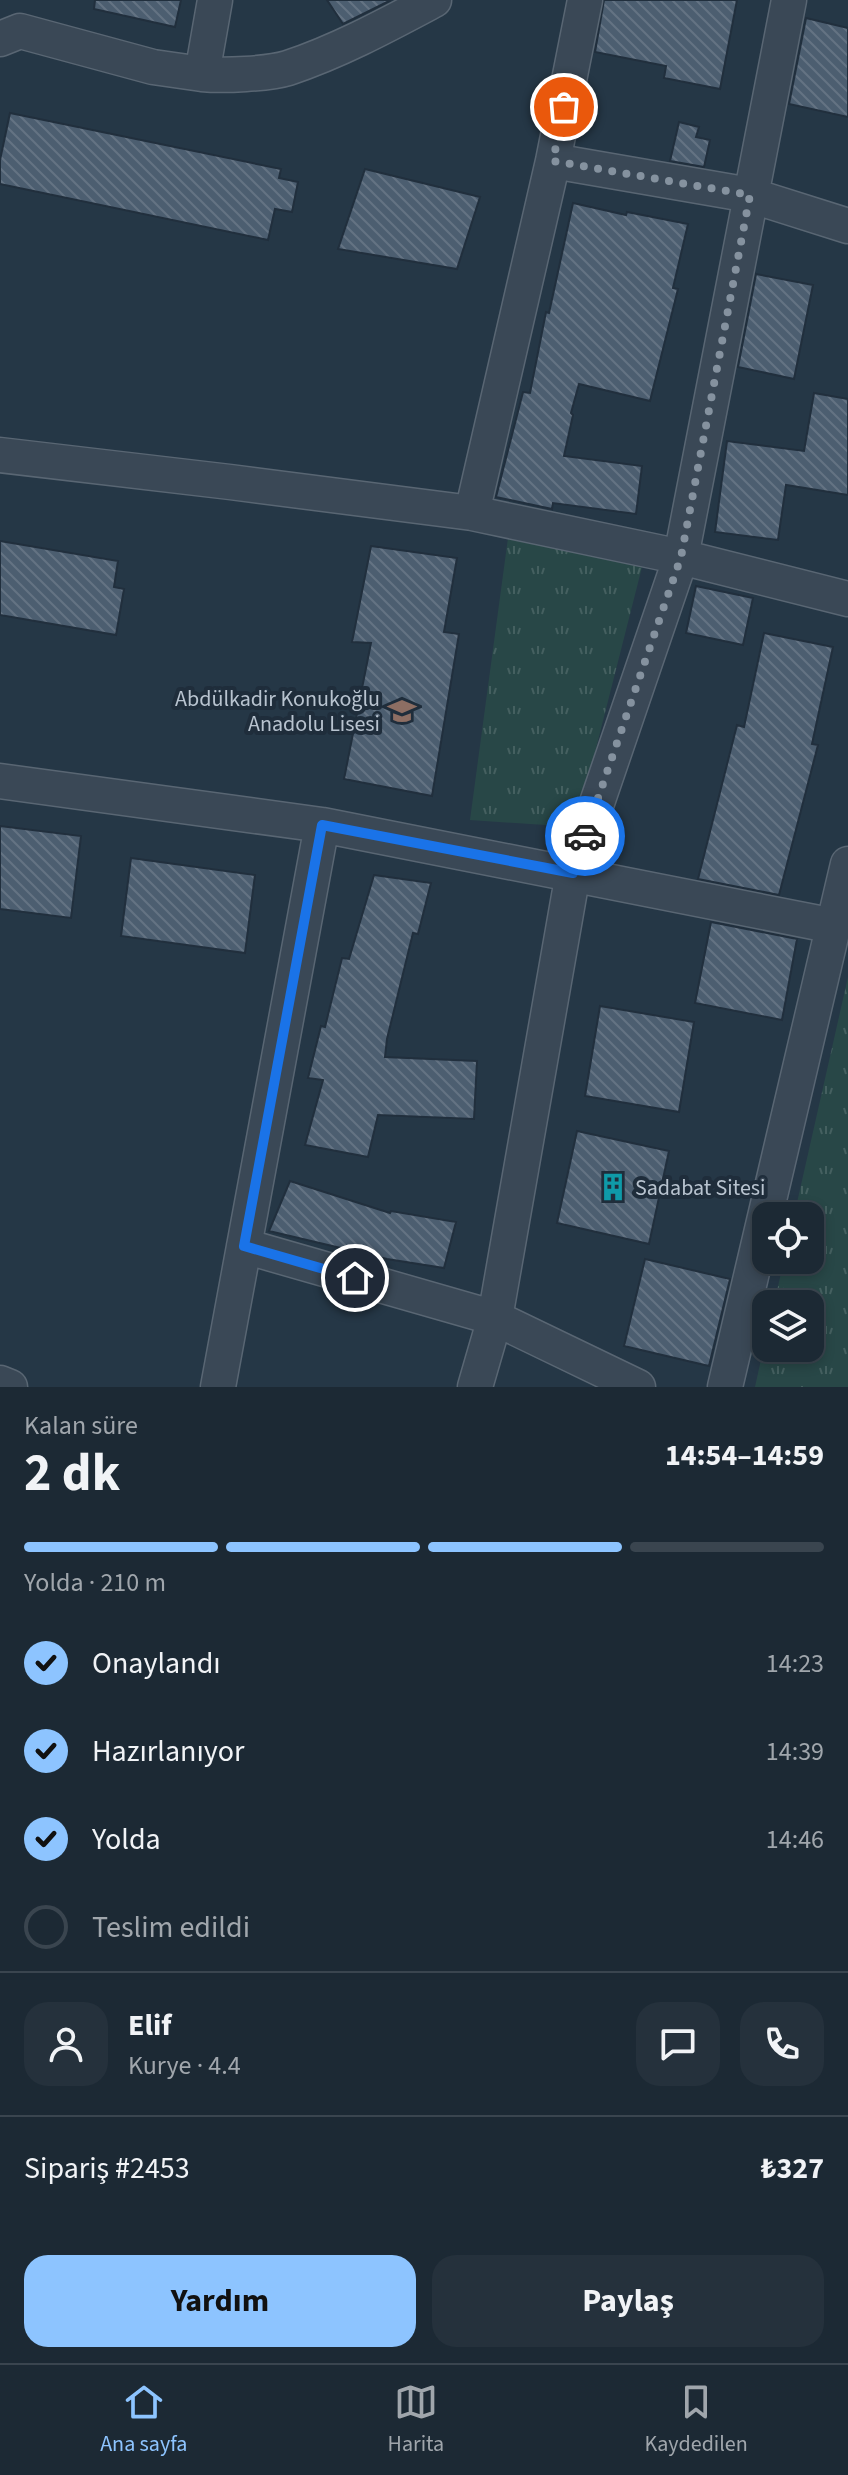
<!DOCTYPE html>
<html lang="tr">
<head>
<meta charset="utf-8">
<style>
	body { margin:0; font-family:"Source Sans 3",sans-serif; background:#25313c; color:#f1f3f6; height:100vh; display:flex; flex-direction:column; font-size:30px; white-space:nowrap }
	* { box-sizing:border-box; margin:0 }
	p { font-size:26px; color:#a0a6ac }
	.icon { flex:none; width:44px; height:44px; fill:none; stroke:currentColor; stroke-width:2; stroke-linecap:round; stroke-linejoin:round }
	.map { position:relative; height:1387px; overflow:hidden }
	.panel { display:flex; flex-direction:column; background:#1c2934; flex:1 }
	.panel>* { flex:none }
	.fabs { position:absolute; left:752px; top:1202px; display:grid; gap:16px }
	.fabs a { display:grid; place-items:center; width:72px; height:72px; border-radius:16px; background:#1c2934; box-shadow:0 4px 12px #0003,0 0 0 2px #3a454f; font-size:40px }
	.pin { position:absolute; display:grid; place-items:center; width:68px; height:68px; color:#fff; margin:-34px; border:4px solid #fff; border-radius:50%; box-shadow:0 2px 8px #0007 }
	.courier { position:absolute; display:grid; place-items:center; width:80px; height:80px; margin:-40px; border:6px solid #1a73e8; border-radius:50%; background:#fff; color:#222; box-shadow:0 2px 10px #0007 }
	.summary em { font-style:normal; font-weight:700 }
	.summary div { display:flex; flex-direction:column-reverse }
	.summary { display:flex; align-items:center; justify-content:space-between; height:136px; padding:0 24px }
	h1 { font-size:52px; font-weight:700; line-height:60px }
	.bar { display:grid; grid-template-columns:repeat(4,1fr); gap:12px 8px; align-content:center; height:96px; padding:0 24px }
	.bar i { height:10px; border-radius:6px; background:#3a454f }
	.bar .active { background:#8dc4ff }
	.bar p { grid-column:span 4 }
	.line { display:flex; align-items:center; gap:20px; padding:0 24px; border-top:2px solid #3a454f }
	.line div { flex:1 }
	.round { display:grid; place-items:center; flex:none; width:84px; height:84px; border-radius:24px; background:#25313c }
	ol { padding:0 24px; list-style:none }
	li { display:flex; align-items:center; gap:24px; height:88px }
	li p { margin-inline-start:auto }
	li .icon { padding:8px; border-radius:50%; background:#8dc4ff; color:#111; stroke-width:4 }
	li:last-child { color:#a0a6ac }
	li i { width:44px; height:44px; border:4px solid #3a454f; border-radius:50% }
	.cta { display:flex; gap:16px; margin-top:auto; padding:16px 24px }
	.cta a { flex:1; height:92px; border-radius:24px; background:#8dc4ff; color:#111; font-size:32px; font-weight:700; line-height:92px; text-align:center }
	.cta a+a { background:#25313c; color:#f1f3f6 }
	.menu { display:flex; justify-content:space-around; align-items:center; height:112px; border-top:2px solid #3a454f; background:#1c2934; font-size:22px; color:#a0a6ac }
	.menu a { display:grid; justify-items:center; gap:4px }
	.menu .active { color:#8dc4ff }
	.map>svg:first-child { display:block }
</style>
</head>
<body>
<div class="map">
<svg width="848" height="1387" viewBox="0 0 848 1387">
	<defs>
		<pattern id="grass-tufts" width="24" height="20" patternUnits="userSpaceOnUse" patternTransform="scale(2)"><rect width="24" height="20" fill="#284747"/><path d="M3 7l-1-3M5 7V3M7 7l1-3M15 17l-1-3M17 17v-4M19 17l1-3" fill="none" stroke="#456060"/></pattern>
		<pattern id="building-back-hatch" width="6" height="6" patternUnits="userSpaceOnUse" patternTransform="scale(2)"><rect width="6" height="6" fill="#4c5e70"/><path d="M-1 5l2 2M0 0l6 6M5-1l2 2" fill="none" stroke="#647383"/></pattern>
	</defs>
	<rect width="100%" height="100%" fill="#253746"/>
	<path fill="url(#grass-tufts)" d="M508,538L642,567L576,827L470,820Z
		M848,977V1387H755L766,1337V1348H810V1304H774L784,1260H810V1216H794Z"/>
	<path fill="url(#building-back-hatch)" stroke="#212f3d" stroke-width="2" d="M95,0H181L175,27L94,9Z
		M327,0H391L343,24Z
		M604,0H737L720,89L664,78L666,66L595,52Z
		M806,18L848,28V117L789,104Z
		M10,113L281,169L279,178L298,182L292,212L275,209L268,240L0,184V160Z
		M679,122L699,127L696,137L710,140L704,167L670,161Z
		M365,169L480,197L457,269L338,249Z
		M573,203L626,215L627,212L688,224L673,288L678,289L650,401L579,384L571,413L573,415L564,456L642,466L636,514L553,503L552,509L496,497L523,392L530,393L546,312L549,313Z
		M756,274L813,285L794,379L738,367Z
		M814,393L848,399V495L786,485L778,540L715,532L727,441L804,451Z
		M0,541L118,561L114,587L124,589L116,635L0,615Z
		M371,546L457,558L444,632L459,634L432,796L344,779L371,643L352,642Z
		M696,586L753,598L743,645L686,633Z
		M764,633L833,647L812,744L818,745L779,895L698,879L737,725L744,727Z
		M0,826L81,836L71,918L0,909Z
		M131,858L255,875L245,953L121,936Z
		M374,875L431,883L418,934L413,933L387,1039L385,1057L477,1061L474,1119L378,1115L368,1157L305,1145L323,1080L308,1078L321,1026L325,1027L342,958L349,959Z
		M711,922L797,939L782,1020L695,1003Z
		M600,1006L694,1022L679,1112L585,1096Z
		M577,1131L669,1151L649,1244L557,1223Z
		M290,1181L390,1213L391,1211L456,1222L444,1268L387,1259L269,1231Z
		M645,1259L730,1279L709,1366L624,1346Z"/>
	<g fill="none" stroke-linecap="round" stroke-linejoin="round">
		<defs>
			<path id="minor" d="M0,39L20,31L153,67L202,74L215,0
				M202,74C223,76 269,74 288,68C339,51 387,25 434,0
				M553,161L750,195L848,226
				M0,455L230,482L472,513L681,557L848,599
				M472,513L553,161L585,0
				M0,781L322,825L834,926
				M244,1246L495,1318L638,1387
				M0,1383L10,1387
				M218,1387L322,825
				M475,1387L495,1318L573,873L681,557L789,0
				M725,1387L848,864"/>
		</defs>
		<use href="#minor" stroke="#596673" stroke-width="37"/>
		<use href="#minor" stroke="#3a4856" stroke-width="34"/>
	</g>
	<g fill="none" stroke-linecap="round" stroke-linejoin="round">
		<path stroke="#85929f" stroke-width="8" stroke-dasharray="0 14.4" d="M564,107L553,161L750,195L681,557L585,836"/>
		<path stroke="#1a73e8" stroke-width="10" d="M355,1278L244,1246L322,825L573,873L585,836"/>
	</g>
	<defs>
		<symbol id="school-bare" viewBox="-9 -9 18 18"><path d="M0-5L7-2L0 1L-7-2ZM-4 1L0 2.5L4 1V4Q0 6-4 4Z" fill="#8d6e63" stroke="#1f2d3b" stroke-width="2.5" paint-order="stroke"/></symbol>
		<symbol id="building-bare" viewBox="-9 -9 18 18"><path d="M-4-6H4V6H1V3H-1V6H-4ZM-2.5-4.3h1.7v1.8h-1.7ZM.8-4.3h1.7v1.8H.8ZM-2.5-1h1.7V.8h-1.7ZM.8-1h1.7V.8H.8Z" fill="#0f9aa8" stroke="#1f2d3b" stroke-width="2.5" paint-order="stroke"/></symbol>
	</defs>
	<g fill-rule="evenodd">
		<use href="#school-bare" x="382" y="691" width="40" height="40"/>
		<use href="#building-bare" x="593" y="1167" width="40" height="40"/>
	</g>
	<g text-anchor="middle" stroke-width="8" stroke-linejoin="round" paint-order="stroke">
		<g font-size="22" fill="#b8c3cf" stroke="#1f2d3b" text-anchor="end">
			<text x="380" y="706">Abdülkadir Konukoğlu<tspan x="380" dy="25">Anadolu Lisesi</tspan></text>
			<text x="635" y="1195" text-anchor="start">Sadabat Sitesi</text>
		</g>
	</g>
</svg>
<div class="fabs">
<a><svg class="icon" aria-label="locate" viewBox="0 0 24 24"><circle cx="12" cy="12" r="6"/><path d="M12 2v4M12 18v4M2 12h4M18 12h4"/></svg></a>
<a><svg class="icon" aria-label="layers" viewBox="0 0 24 24"><path d="M12 4l9 5-9 5-9-5zM3 14l9 5 9-5"/></svg></a>
</div>
<div class="pin" style="left:564px;top:107px;background:#ea580c"><svg class="icon" aria-label="bag" viewBox="0 0 24 24"><path d="M5 8h14l-1 12H6zM9 8a3 3 0 0 1 6 0"/></svg></div>
<div class="pin" style="left:355px;top:1278px;background:#1f2937"><svg class="icon" aria-label="home" viewBox="0 0 24 24"><path d="M3 11l9-7 9 7M6 9v11h12V9"/></svg></div>
<div class="courier" style="left:585px;top:836px"><svg class="icon" aria-label="car" viewBox="0 0 24 24"><path d="M5 17H2v-5l4-1 3-4h7l3 4 3 1v5h-3M9 17h6M6 11h13"/><circle cx="7" cy="17" r="2"/><circle cx="17" cy="17" r="2"/></svg></div>
</div>
<section class="panel">
<div class="summary"><div><h1>2 dk</h1><p>Kalan süre</p></div><em>14:54–14:59</em></div>
<div class="bar"><i class="active"></i><i class="active"></i><i class="active"></i><i></i><p>Yolda · 210 m</p></div>
<ol>
<li><svg class="icon" aria-label="check" viewBox="0 0 24 24"><path d="M5 12l5 5 9-10"/></svg>Onaylandı<p>14:23</p></li>
<li><svg class="icon" aria-label="check" viewBox="0 0 24 24"><path d="M5 12l5 5 9-10"/></svg>Hazırlanıyor<p>14:39</p></li>
<li><svg class="icon" aria-label="check" viewBox="0 0 24 24"><path d="M5 12l5 5 9-10"/></svg>Yolda<p>14:46</p></li>
<li><i></i>Teslim edildi</li>
</ol>
<div class="line" style="height:144px"><a class="round"><svg class="icon" aria-label="person" viewBox="0 0 24 24"><circle cx="12" cy="8" r="4"/><path d="M4 21q1-7 8-7t8 7"/></svg></a><div><b>Elif</b><p>Kurye · 4.4</p></div><a class="round"><svg class="icon" aria-label="chat" viewBox="0 0 24 24"><path d="M4 5h16v11H9l-5 4z"/></svg></a><a class="round"><svg class="icon" aria-label="phone" viewBox="0 0 24 24"><path d="M5 4h4l2 5-3 2q2 4 5 5l2-3 5 2v4C11 20 4 13 5 4z"/></svg></a></div>
<div class="line" style="height:104px"><div>Sipariş #2453</div><b>₺327</b></div>
<div class="cta"><a>Yardım</a><a>Paylaş</a></div>
</section>
<nav class="menu">
<a class="active"><svg class="icon" aria-label="home" viewBox="0 0 24 24"><path d="M3 11l9-7 9 7M6 9v11h12V9"/></svg>Ana sayfa</a>
<a><svg class="icon" aria-label="map" viewBox="0 0 24 24"><path d="M3 6l6-2 6 2 6-2v14l-6 2-6-2-6 2zM9 4v14M15 6v14"/></svg>Harita</a>
<a><svg class="icon" aria-label="saved" viewBox="0 0 24 24"><path d="M7 4h10v16l-5-4-5 4z"/></svg>Kaydedilen</a>
</nav>
</body>
</html>
